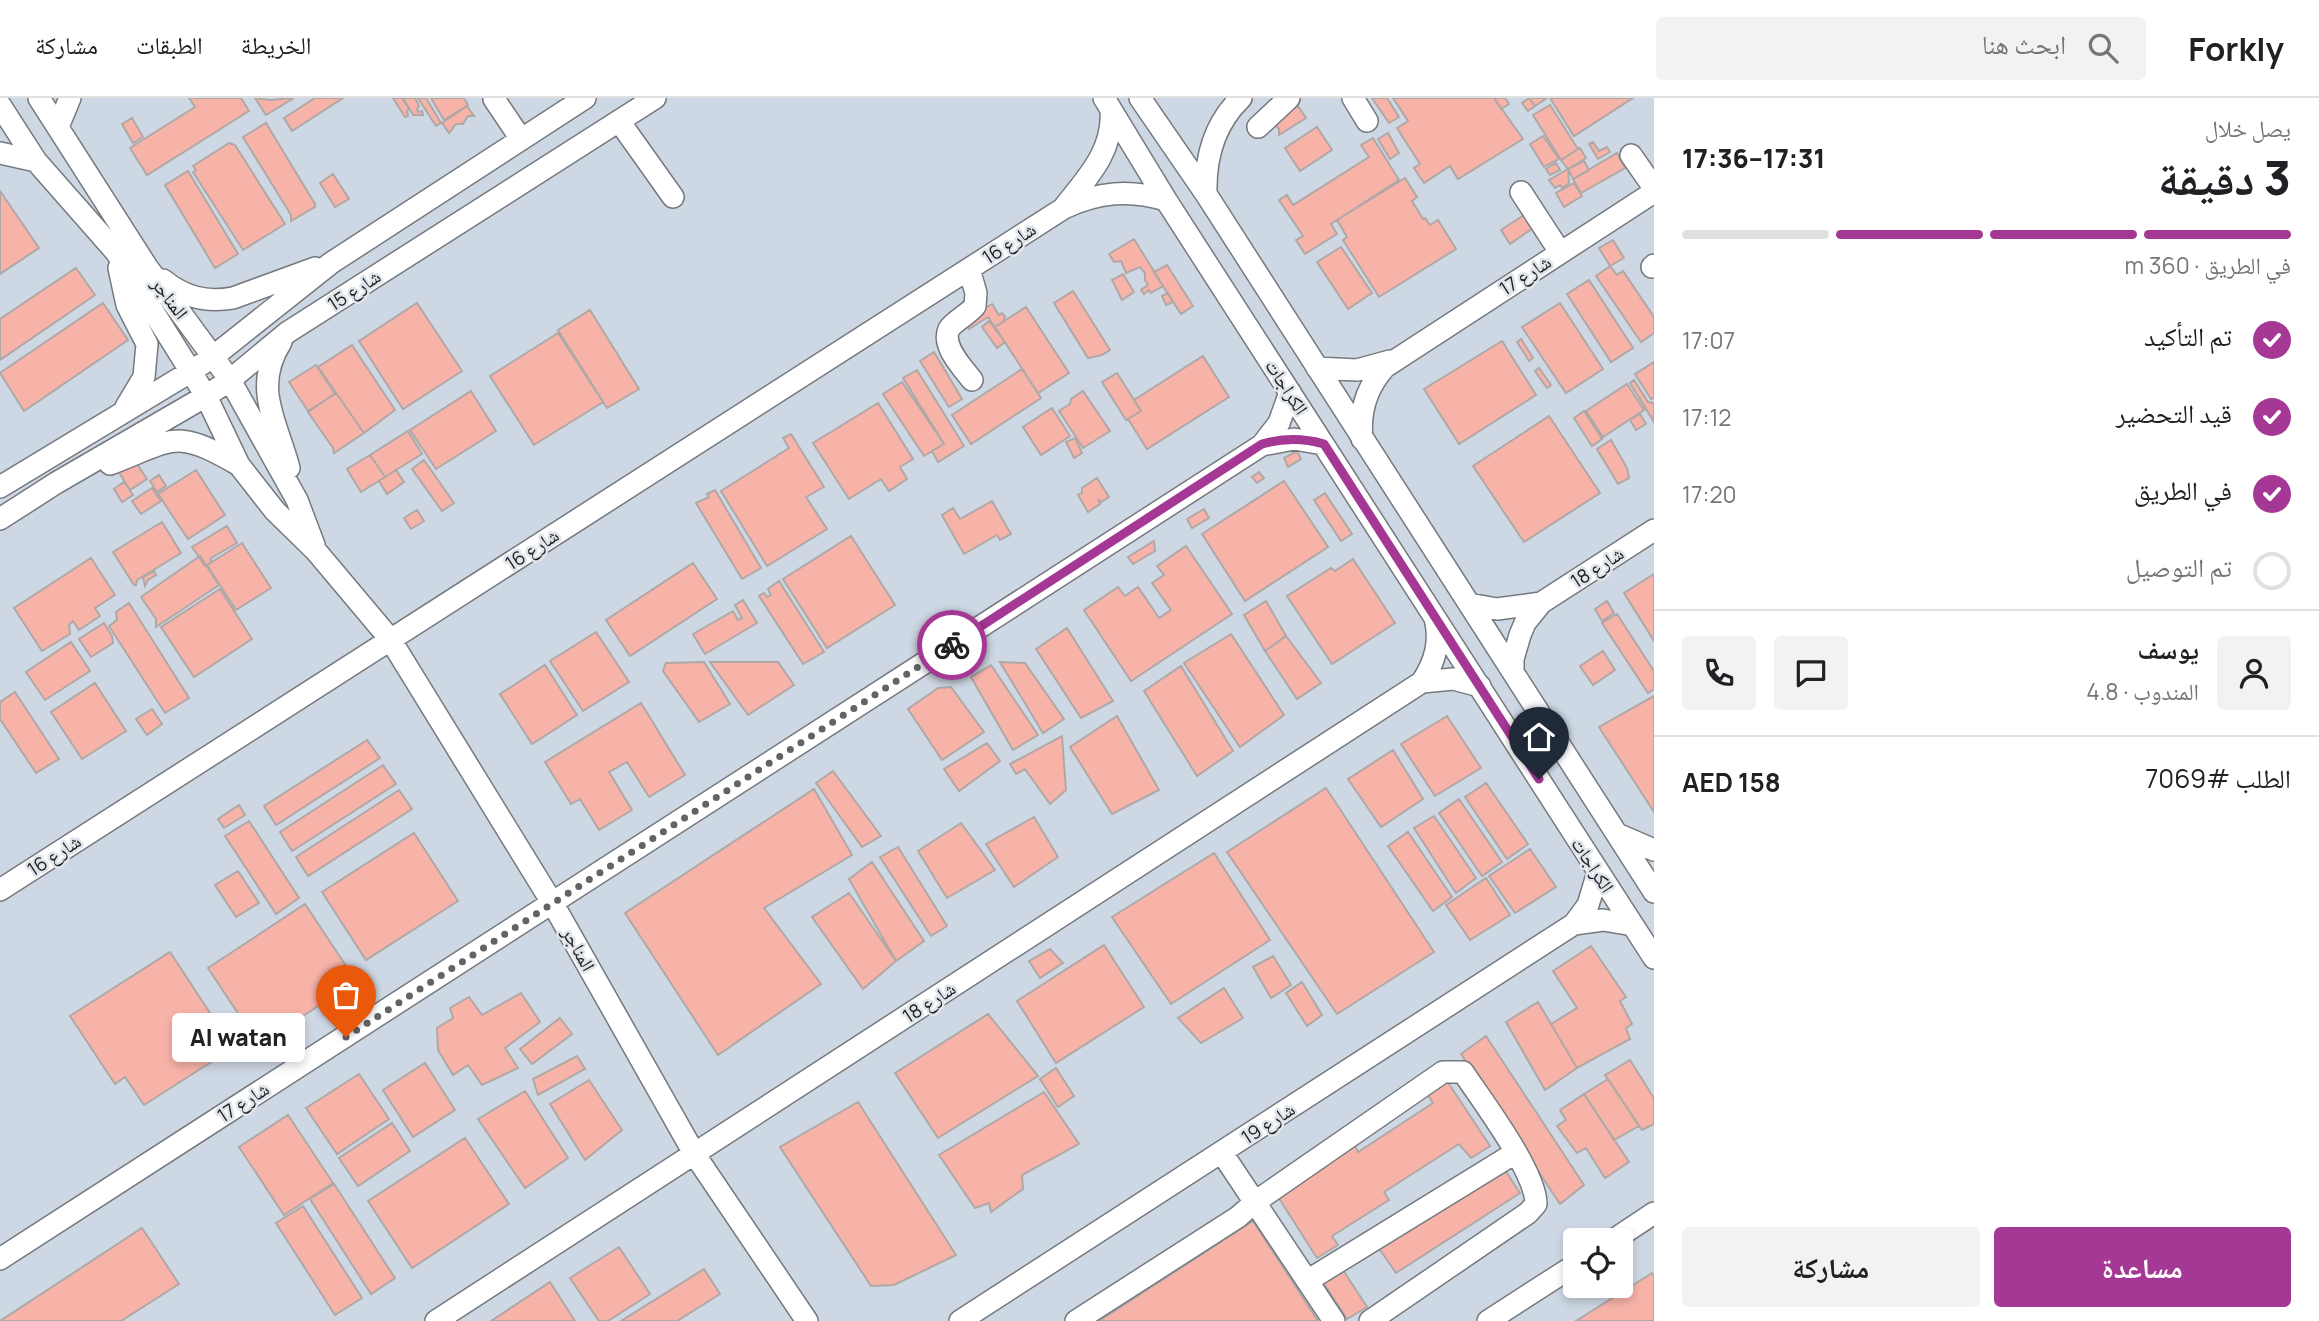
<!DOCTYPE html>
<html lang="ar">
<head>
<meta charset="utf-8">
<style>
	body { margin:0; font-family:Manrope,"Noto Naskh Arabic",sans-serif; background:#f2f2f2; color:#202124; direction:rtl; height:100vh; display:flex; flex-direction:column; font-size:26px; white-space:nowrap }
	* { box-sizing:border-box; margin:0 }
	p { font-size:23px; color:#757577 }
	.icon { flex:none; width:38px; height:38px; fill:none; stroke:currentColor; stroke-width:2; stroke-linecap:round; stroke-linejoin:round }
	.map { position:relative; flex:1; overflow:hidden; direction:ltr }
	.panel { display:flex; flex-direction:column; background:#fff; width:665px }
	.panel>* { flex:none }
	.fabs { position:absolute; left:1563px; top:1130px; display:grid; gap:14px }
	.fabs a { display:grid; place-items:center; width:70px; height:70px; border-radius:7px; background:#fff; box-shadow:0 4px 10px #0003; font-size:35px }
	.pin { position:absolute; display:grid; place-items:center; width:60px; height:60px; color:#fff; margin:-72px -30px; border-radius:50% 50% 50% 0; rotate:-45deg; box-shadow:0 0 7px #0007 }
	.pin .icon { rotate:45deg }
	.courier { position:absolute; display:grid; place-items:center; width:70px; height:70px; margin:-35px; border:5px solid #a53795; border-radius:50%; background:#fff; color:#222; box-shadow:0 2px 9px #0007 }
	.bubble { position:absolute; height:49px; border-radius:7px; background:#fff; box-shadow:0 4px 10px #0003; font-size:23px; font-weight:800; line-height:49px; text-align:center; direction:rtl }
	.headline em { font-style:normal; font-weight:800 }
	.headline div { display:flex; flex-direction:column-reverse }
	.headline { display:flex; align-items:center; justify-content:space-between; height:119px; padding:0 28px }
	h1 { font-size:46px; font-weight:800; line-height:52px }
	.bar { display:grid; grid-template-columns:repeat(4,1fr); gap:10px 7px; align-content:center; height:84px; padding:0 28px }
	.bar i { height:9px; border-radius:5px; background:#e0e0e0 }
	.bar .on { background:#a53795 }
	.bar p { grid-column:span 4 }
	.line { display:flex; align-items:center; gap:18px; padding:0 28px; border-top:2px solid #e0e0e0 }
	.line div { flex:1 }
	.round { display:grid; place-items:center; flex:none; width:74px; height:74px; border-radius:7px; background:#f2f2f2 }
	ol { padding:0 28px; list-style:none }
	li { display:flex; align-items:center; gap:21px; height:77px }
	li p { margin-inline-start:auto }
	li .icon { padding:7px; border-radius:50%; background:#a53795; color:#fff; stroke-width:4 }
	li:last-child { color:#757577 }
	li i { width:38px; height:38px; border:4px solid #e0e0e0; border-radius:50% }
	.cta { display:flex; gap:14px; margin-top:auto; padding:14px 28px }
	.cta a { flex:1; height:80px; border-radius:7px; background:#a53795; color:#fff; font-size:28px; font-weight:800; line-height:80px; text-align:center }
	.cta a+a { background:#f2f2f2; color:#202124 }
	header { display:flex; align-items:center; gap:42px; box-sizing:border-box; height:98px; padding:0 35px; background:#fff; border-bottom:2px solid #e0e0e0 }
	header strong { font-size:33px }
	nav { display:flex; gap:38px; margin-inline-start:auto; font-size:24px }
	.search { width:490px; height:63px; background:#f2f2f2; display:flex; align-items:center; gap:18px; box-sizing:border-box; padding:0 24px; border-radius:7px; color:#757577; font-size:26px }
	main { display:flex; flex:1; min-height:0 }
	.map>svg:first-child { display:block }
</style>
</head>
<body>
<header>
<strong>Forkly</strong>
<div class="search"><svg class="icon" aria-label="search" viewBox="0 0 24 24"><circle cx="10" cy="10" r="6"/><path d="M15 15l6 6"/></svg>ابحث هنا</div>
<nav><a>الخريطة</a><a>الطبقات</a><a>مشاركة</a></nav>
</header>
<main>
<section class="panel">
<div class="headline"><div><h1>3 دقيقة</h1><p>يصل خلال</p></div><em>17:31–17:36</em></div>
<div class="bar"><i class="on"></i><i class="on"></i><i class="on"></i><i></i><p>في الطريق · 360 m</p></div>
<ol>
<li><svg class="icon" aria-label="check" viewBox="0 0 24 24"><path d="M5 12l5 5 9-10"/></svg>تم التأكيد<p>17:07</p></li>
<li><svg class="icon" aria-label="check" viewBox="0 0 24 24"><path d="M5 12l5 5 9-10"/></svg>قيد التحضير<p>17:12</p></li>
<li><svg class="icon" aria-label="check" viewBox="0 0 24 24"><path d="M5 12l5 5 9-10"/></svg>في الطريق<p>17:20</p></li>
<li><i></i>تم التوصيل</li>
</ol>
<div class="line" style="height:126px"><a class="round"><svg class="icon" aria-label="person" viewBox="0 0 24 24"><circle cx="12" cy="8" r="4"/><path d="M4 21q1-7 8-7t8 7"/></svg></a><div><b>يوسف</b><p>المندوب · 4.8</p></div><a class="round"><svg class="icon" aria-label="chat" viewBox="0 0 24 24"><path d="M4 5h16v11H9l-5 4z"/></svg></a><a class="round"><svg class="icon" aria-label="phone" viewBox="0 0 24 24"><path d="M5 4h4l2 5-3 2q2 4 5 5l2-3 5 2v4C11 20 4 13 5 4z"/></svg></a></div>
<div class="line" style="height:91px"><div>الطلب #7069</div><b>AED 158</b></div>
<div class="cta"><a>مساعدة</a><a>مشاركة</a></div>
</section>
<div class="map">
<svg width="1654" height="1223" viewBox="0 0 1654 1223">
	<rect width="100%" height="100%" fill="#e0e5eb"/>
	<path fill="#ced8e4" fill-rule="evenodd" d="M0,0H1654V1223H0ZM1575,1143H1620V1188H1575Z"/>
	<path fill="#f8b3a9" stroke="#b0a8a6" stroke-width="2" d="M189,0H241L249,13L147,77L130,50L195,9Z
		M255,0L269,2L294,0L266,17Z
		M315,0H343L292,33L284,20Z
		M393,0H402L409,11L407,13L408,18L405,19Z
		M403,0H415L419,8L417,11L418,14L422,13L423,17H413Z
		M418,0H426L441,25L436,28Z
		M431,0H464L468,7L444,22Z
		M1372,0H1387L1399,19L1389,25Z
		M1393,0H1494L1523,41L1458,81L1450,68L1424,85L1414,70L1420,66L1397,30L1408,23Z
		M1494,0H1505L1509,6L1501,11Z
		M1529,0L1535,8L1528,13L1522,5Z
		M1529,0H1547L1535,8Z
		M1550,0H1633L1574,38Z
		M1550,7L1578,51L1561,62L1533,17Z
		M467,8L474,18H468L463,26H456L449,35L442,25Z
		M1298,8L1306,20L1279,37V31L1273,24Z
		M132,20L143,39L133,45L122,26Z
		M266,25L315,106V109L291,123V117L243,39Z
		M1317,29L1332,52L1300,73L1285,50Z
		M1388,35L1399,55L1390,61L1378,41Z
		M1543,38L1559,61L1544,69L1530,46Z
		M1373,40L1399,82L1331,126L1337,136L1305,156L1296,142L1303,138L1279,102L1287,97L1293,107L1369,59L1361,47Z
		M1593,44L1599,53L1607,49L1610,54L1598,61L1589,46Z
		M229,45L235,47L285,126L243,152L193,74L196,72L193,68Z
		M1580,50L1586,60L1568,71L1561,62Z
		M1617,55L1625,70L1581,95L1573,81Z
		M1584,63L1589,72L1573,81L1568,71Z
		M1556,65L1560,72L1550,77L1546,71Z
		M1568,71L1569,85L1562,90L1560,87L1555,90L1549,82Z
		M188,73L238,156L215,170L165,87Z
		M333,76L349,101L335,109L320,85Z
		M1405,80L1417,99L1412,103L1423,121L1425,120L1430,127L1438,122L1456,151L1379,199L1343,142L1347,139L1337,122Z
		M1574,85L1582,98L1564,109L1556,95Z
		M0,93L39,150L0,176Z
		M1524,117L1533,130L1510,146L1501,132Z
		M1134,141L1163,188L1151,195L1149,192L1144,196L1141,192L1148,187L1145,182V175L1140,169L1126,175L1121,163L1114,164L1109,156Z
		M1613,142L1624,160L1610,168L1599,150Z
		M1341,149L1372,195L1348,211L1317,164Z
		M1167,167L1193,208L1181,216L1154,174Z
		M1610,168L1617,177L1623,173L1654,219V235L1641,244L1596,178Z
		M76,170L95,197L0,262V221Z
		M1123,176L1134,194L1122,202L1112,182Z
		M1589,182L1633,250L1611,264L1567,196Z
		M1073,193L1110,252L1102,257L1088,260L1054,205Z
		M1168,195L1173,204L1166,207L1162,198Z
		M103,205L128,242L24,313L0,275Z
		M417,205L462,273L403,311L359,243Z
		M1560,205L1603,271L1566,295L1522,229Z
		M992,206L999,217L1002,215L1005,219L1003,224L995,229L988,219L969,231L964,223Z
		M1026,209L1069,275L1038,295L995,229Z
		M590,212L639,291L607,310L558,232Z
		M989,223L1005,244L997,250L982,229Z
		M558,235L603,304L534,347L490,278Z
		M1521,241L1533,260L1529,263L1517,244Z
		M1502,243L1536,297L1459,346L1424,291Z
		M352,247L395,312L364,335L318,269Z
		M934,254L962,301L949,309L920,263Z
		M1203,258L1229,299L1147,351L1128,321L1141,313L1134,302Z
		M1654,264V300L1651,301L1635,276Z
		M316,267L335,296L308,313L289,284Z
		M1539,270L1551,287L1547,290L1535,273Z
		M1022,271L1041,300L971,346L952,317Z
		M917,272L964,348L938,364L932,353L944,346L903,280Z
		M1117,275L1141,313L1126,322L1102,284Z
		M1634,282L1648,304L1654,305V324L1630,285Z
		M902,284L944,346L924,358L883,296Z
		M1627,286L1644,312L1603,339L1586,313Z
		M471,293L496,333L436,371L410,332Z
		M1083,293L1110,333L1083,350L1059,313L1070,306L1071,301Z
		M336,295L364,335L334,355L333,350L308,314Z
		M878,305L913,361L900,369L907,381L889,393L881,381L849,401L813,345Z
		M1052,310L1070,338L1041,357L1023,329Z
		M1584,313L1602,341L1592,348L1574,320Z
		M1640,316L1646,326L1636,332L1630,322Z
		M1549,318L1600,395L1524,444L1473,368Z
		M408,333L422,356L385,379L370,357Z
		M791,336L824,389L806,399L827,431L767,468L721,393L789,350L783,340Z
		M1075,340L1082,355L1074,360L1066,344Z
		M1611,342L1627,370L1629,380L1618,386L1597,351Z
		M1297,353L1301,361L1288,369L1284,360Z
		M370,357L385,379L361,394L347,371Z
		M133,360L147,381L130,392L117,371Z
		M424,362L454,405L442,413L412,371Z
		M196,372L225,417L188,441L158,396Z
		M396,372L404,384L387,396L379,383Z
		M1259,374L1264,380L1257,385L1252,379Z
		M159,377L166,388L157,394L150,383Z
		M1097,380L1109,399L1101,404L1098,401L1100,406L1088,414L1078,397L1082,395V390Z
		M1284,383L1328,449L1245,503L1202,436Z
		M124,384L133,397L122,404L114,391Z
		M152,390L161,403L141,416L132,403Z
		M715,392L761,470L742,481L696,405L709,399L707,396Z
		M1325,395L1352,436L1341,443L1314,402Z
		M992,403L1011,436L1000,442L997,437L964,456L942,417L953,410L960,421Z
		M1204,411L1209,420L1192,430L1187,421Z
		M417,412L424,423L411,431L404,420Z
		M162,424L181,455L137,482L136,487H134L113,454Z
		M227,428L237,445L211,460V465L205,468L192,449Z
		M851,438L895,507L827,550L783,481Z
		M1154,443L1155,453L1133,466L1128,459Z
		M242,445L271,490L236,512L207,467Z
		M1186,448L1232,516L1131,583L1084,512L1118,489L1125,498L1138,489L1159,520L1171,512L1152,485L1164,477L1157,468Z
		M200,458L219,487L156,529V521L141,499Z
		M91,460L115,497L95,510L100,518L79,532L73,523L69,527L70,536L42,553L14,510Z
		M1353,461L1395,525L1332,566L1287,498L1331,470L1335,473Z
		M693,465L717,501L630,558L606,522Z
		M154,473L156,477L148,482L145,488L143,479Z
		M1654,476V543L1624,495Z
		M779,483L824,554L803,566L759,498L764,495L767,499L771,497L768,491Z
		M220,491L252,541L194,579L161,529Z
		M743,502L757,525L705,556L693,536L733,513L738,522L742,520L735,507Z
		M1266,503L1286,538L1265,553L1244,517Z
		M1607,503L1614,515L1602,523L1595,511Z
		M129,505L189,600L165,615L109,528L117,522L116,514Z
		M1617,516L1654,573V591L1648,595L1602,525Z
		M104,525L112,538L113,545L91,559L79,541Z
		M1067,530L1113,603L1081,620L1036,551Z
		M596,534L629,584L583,613L550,563Z
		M1231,536L1284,617L1240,649L1184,565Z
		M1286,538L1321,585L1297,601L1265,553Z
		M71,544L90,573L45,602L26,574Z
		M1603,553L1615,572L1593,587L1580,568Z
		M704,564L730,606L699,624L663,573L666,565Z
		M710,564H778L794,587L748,617Z
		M1000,564L1025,565L1064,621L1043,635Z
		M545,567L577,617L532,646L500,596Z
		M991,567L1038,637L1013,652L971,579Z
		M1181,568L1233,653L1197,678L1144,593Z
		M95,585L126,633L82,661L51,614Z
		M951,589L984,634L942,662L908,611L938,590Z
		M15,594L59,661L36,675L0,621V604Z
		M1654,598V714L1599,629Z
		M641,605L685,677L649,699L627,664L609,674L632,712L599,732L580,701L571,706L545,664Z
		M152,611L162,626L147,637L136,621Z
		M1117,618L1159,692L1112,716L1070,649Z
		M1447,618L1481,670L1435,698L1401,646Z
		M1062,638L1066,692L1050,706L1025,671L1016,676L1010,666Z
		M367,642L380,660L276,727L264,708Z
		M987,645L1000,663L959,693L944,671Z
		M1393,652L1423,701L1381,729L1348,681Z
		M383,667L396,686L292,753L280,734Z
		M833,673L881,738L862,749L816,685Z
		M1486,685L1528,746L1507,761L1465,699Z
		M1326,690L1434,854L1337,916L1227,754Z
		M814,691L852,757L764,810L821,886L718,957L625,815Z
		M399,692L412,711L308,778L296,759Z
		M1459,701L1502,764L1482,778L1439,715Z
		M239,707L245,717L224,730L218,721Z
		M1434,718L1476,780L1456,795L1414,730Z
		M1034,719L1058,759L1014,789L986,746Z
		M249,723L299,800L276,816L225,738Z
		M961,725L995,772L947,800L918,753Z
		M1408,734L1452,799L1433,813L1388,748Z
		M414,735L458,803L366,862L322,794Z
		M898,749L947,828L931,838L880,759Z
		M1530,751L1556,789L1515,815L1489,778Z
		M1214,755L1270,842L1171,906L1112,819Z
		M872,764L924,843L896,863L849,781Z
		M238,773L259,805L236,819L215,787Z
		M1486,780L1510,817L1470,842L1446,807Z
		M849,795L896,863L863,891L812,819Z
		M305,806L356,883L259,947L208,870Z
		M1104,847L1144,909L1056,965L1017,903Z
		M1591,848L1626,899L1620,903L1632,926L1626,930L1630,941L1577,970L1551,926L1577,910L1553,873Z
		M1050,851L1063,865L1040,880L1029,863Z
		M170,854L233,950L144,1007L125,979L115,986L70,918Z
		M1273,858L1291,887L1271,900L1253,869Z
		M1302,884L1322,917L1307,928L1286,895Z
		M1224,890L1243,920L1201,945L1178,920Z
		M521,895L540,924L505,950L518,970L482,987L468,967L453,977L438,952L437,930L453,920L450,910L469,899L482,917Z
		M1538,904L1577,970L1545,992L1506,924Z
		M988,916L1038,978L938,1040L895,975Z
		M560,920L572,936L532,966L520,951Z
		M1486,938L1584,1087L1560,1106L1461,956Z
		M577,958L585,971L538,997L533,981Z
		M1630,962L1654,1000V1026L1642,1032L1605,977Z
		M425,965L455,1012L413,1039L383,992Z
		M1056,970L1074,998L1058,1009L1040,981Z
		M359,976L389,1021L337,1056L306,1010Z
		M1445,980L1490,1048L1471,1060L1459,1046L1384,1094L1389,1102L1332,1138L1338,1147L1317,1160L1275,1094L1296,1086L1355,1048L1358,1054L1433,1005L1423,990Z
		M1608,981L1639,1028L1614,1042L1584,996Z
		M589,982L622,1032L585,1062L550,1006Z
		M525,993L568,1060L525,1090L478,1021Z
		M1044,994L1079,1046L1022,1077L1023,1091L991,1114L989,1105L975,1110L939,1057Z
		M1584,996L1629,1064L1605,1080L1586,1050L1577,1055L1557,1028L1566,1022L1560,1012Z
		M858,1004L956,1157L894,1187L871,1188L780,1049Z
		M288,1017L333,1085L284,1117L239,1049Z
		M392,1025L410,1053L358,1088L339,1060Z
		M465,1040L509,1106L412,1170L368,1103Z
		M1503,1069L1520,1095L1396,1175L1378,1149Z
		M334,1086L395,1180L371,1196L310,1101Z
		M303,1108L362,1200L335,1217L276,1125Z
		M1253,1123L1318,1223H1099Z
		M142,1130L179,1186L121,1223H0Z
		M619,1149L650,1196L608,1223H599L570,1180Z
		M1341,1169L1367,1209L1347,1221L1321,1181Z
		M704,1171L720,1196L677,1223H621Z
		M1652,1175L1654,1178V1223H1576Z
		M550,1184L575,1223H491Z"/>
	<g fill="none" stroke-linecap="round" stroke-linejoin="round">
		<defs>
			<path id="minor" d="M39,0L147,169L230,282L297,402L314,447
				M1104,0L1166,102L1654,860
				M1140,0L1206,96L1654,794
				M1353,0L1367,23
				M494,1L521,41
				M0,7L36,63L116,154L206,298L239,367L275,413L316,453L390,541L553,806L695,1057L807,1223
				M619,23L673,99
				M58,29L70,0
				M1258,29L1289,0
				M0,55L36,63
				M1631,57L1654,90
				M1521,94L1560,154
				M1206,96C1205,60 1214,26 1241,0
				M1065,108C1088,79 1114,52 1111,12
				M1652,169L1654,167
				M119,170L127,207L147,246L144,279L126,309
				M969,171L976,195L975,208C969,216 954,223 949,231C941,248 963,270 972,282
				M163,182C184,199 206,205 233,200L315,170
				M281,244C252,290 277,324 289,370
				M1317,270L1357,272L1390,263
				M1362,341C1359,313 1366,290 1385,269L1654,94
				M1262,347L1279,325L1290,294
				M110,366C175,341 175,330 239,367
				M0,389L190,274L214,258L331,165L585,0
				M0,421L56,385L206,298L230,282L288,234L655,0
				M1469,506L1497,511L1541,505
				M1513,574V561L1520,537L1525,525L1541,505L1654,432
				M1422,584C1435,564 1441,544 1435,520
				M1617,736L1654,752
				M0,792L1064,110C1098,94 1130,91 1166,102
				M1574,826L1603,822L1633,827
				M1222,1055L1334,1223
				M1612,1143L1654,1115
				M0,1161L1262,347L1294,341L1323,346
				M1307,1183L1515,1055
				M436,1223L1422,584L1453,581L1480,588
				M960,1223L1574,826L1588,807L1598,774
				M1076,1223L1238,1119L1255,1104L1443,974H1463C1483,1004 1536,1074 1536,1106L1528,1115L1370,1223
				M1488,1223L1575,1167"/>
		</defs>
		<use href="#minor" stroke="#75797e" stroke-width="24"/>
		<use href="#minor" stroke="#fff" stroke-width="21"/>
	</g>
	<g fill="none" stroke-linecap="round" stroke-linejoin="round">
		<path stroke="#616467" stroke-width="7" stroke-dasharray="0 12.6" d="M346,939L952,547"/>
		<path stroke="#a53795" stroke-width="9" d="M952,547L1262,346C1283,340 1303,340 1324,346L1539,681"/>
	</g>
	<g text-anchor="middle" stroke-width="5" stroke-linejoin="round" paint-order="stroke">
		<g font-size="19" fill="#1c1e20" stroke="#e0e5eb">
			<text transform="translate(1009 145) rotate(-33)" y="7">شارع 16</text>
			<text transform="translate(1525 177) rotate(-33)" y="7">شارع 17</text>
			<text transform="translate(354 192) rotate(-33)" y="7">شارع 15</text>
			<text transform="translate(170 200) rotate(53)" y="7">المناجر</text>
			<text transform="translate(1287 289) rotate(57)" y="7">الكراجات</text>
			<text transform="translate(532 451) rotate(-33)" y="7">شارع 16</text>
			<text transform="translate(1597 469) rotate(-33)" y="7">شارع 18</text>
			<text transform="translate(54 757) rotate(-33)" y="7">شارع 16</text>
			<text transform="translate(1593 767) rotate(57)" y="7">الكراجات</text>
			<text transform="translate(579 851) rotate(61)" y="7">المناجر</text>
			<text transform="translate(929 904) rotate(-33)" y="7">شارع 18</text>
			<text transform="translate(243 1004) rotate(-33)" y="7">شارع 17</text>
			<text transform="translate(1268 1025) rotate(-33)" y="7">شارع 19</text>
		</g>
	</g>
</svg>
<div class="fabs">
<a><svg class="icon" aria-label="locate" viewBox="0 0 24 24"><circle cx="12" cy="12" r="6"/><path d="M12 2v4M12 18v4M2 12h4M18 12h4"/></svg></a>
</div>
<div class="pin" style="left:346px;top:939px;background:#ea580c"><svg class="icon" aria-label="bag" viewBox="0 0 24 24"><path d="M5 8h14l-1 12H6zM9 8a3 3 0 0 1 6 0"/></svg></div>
<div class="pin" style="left:1539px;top:681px;background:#1f2937"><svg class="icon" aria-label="home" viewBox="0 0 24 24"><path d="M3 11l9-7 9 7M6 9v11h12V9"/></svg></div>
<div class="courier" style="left:952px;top:547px"><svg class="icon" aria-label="bike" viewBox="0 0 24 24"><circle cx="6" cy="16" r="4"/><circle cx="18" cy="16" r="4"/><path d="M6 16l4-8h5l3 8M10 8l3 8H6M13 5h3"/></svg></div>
<div class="bubble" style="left:172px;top:915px;width:133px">Al watan</div>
</div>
</main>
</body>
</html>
